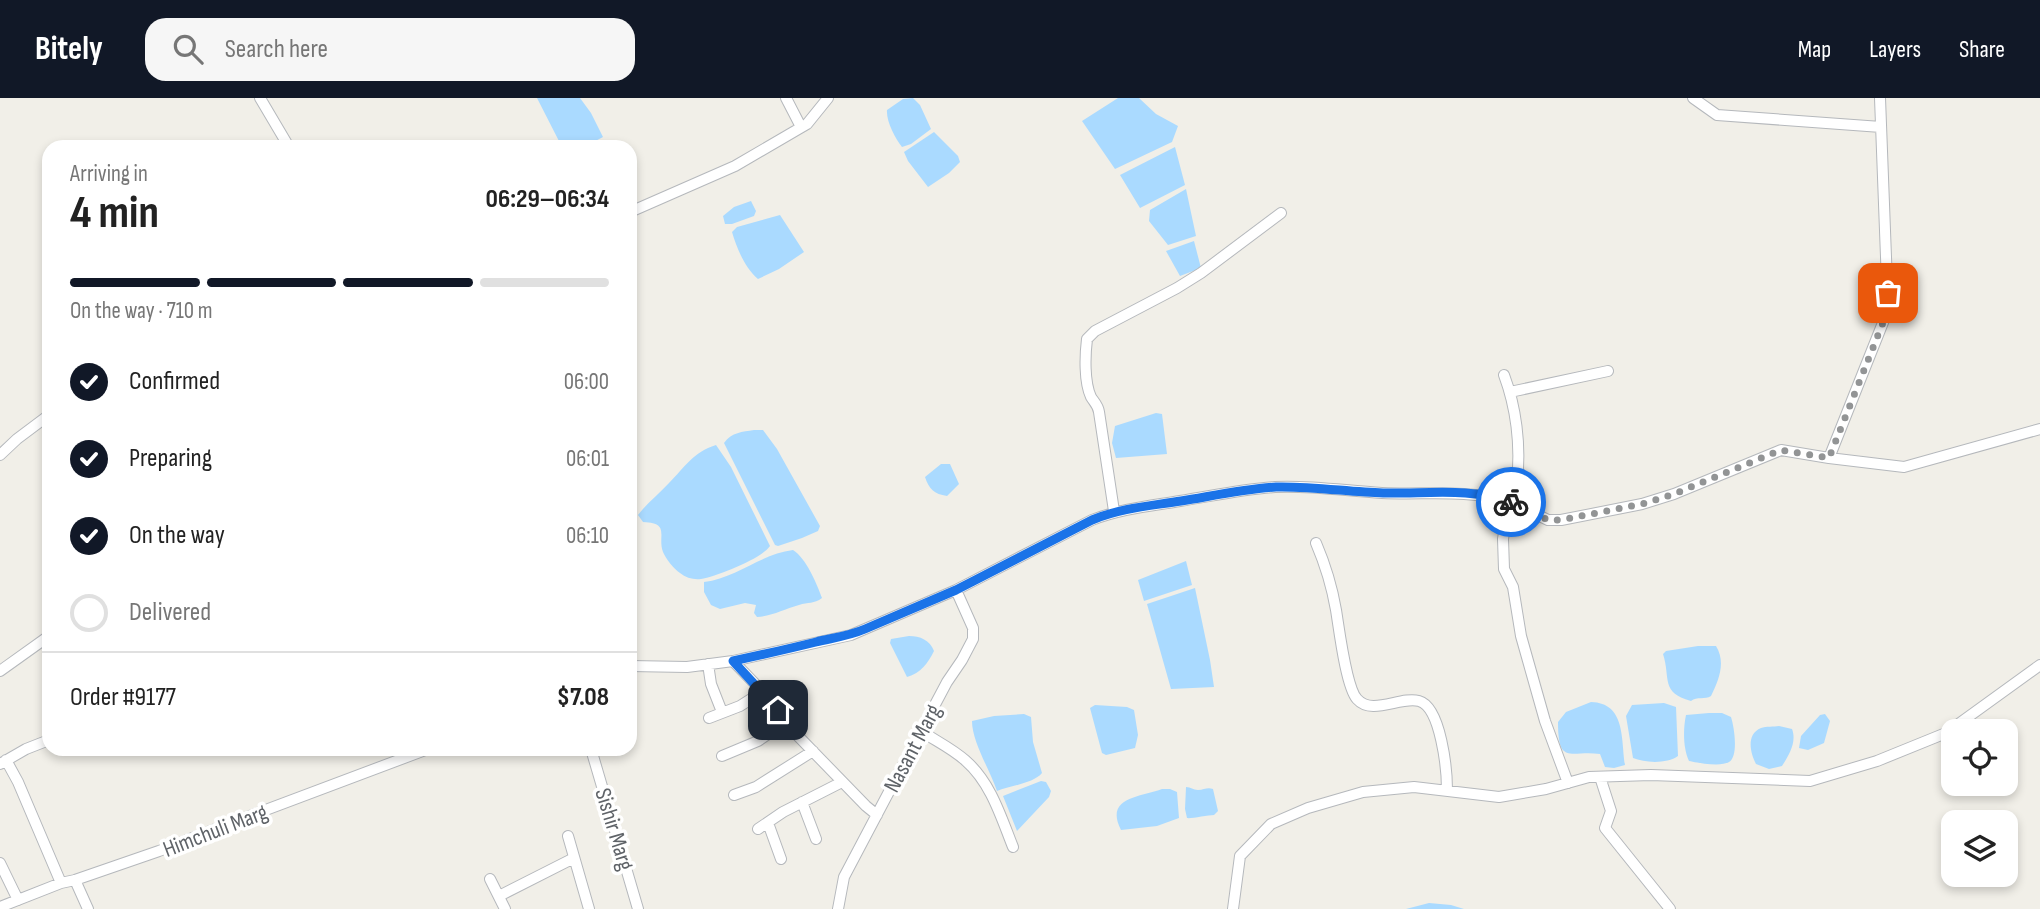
<!DOCTYPE html>
<html lang="en">
<head>
<meta charset="utf-8">
<style>
	body { margin:0; font-family:"Sofia Sans Condensed",sans-serif; background:#f6f6f6; color:#222; height:100vh; display:flex; flex-direction:column; font-size:26px; white-space:nowrap }
	* { box-sizing:border-box; margin:0 }
	p { font-size:23px; color:#767676 }
	.icon { flex:none; width:38px; height:38px; fill:none; stroke:currentColor; stroke-width:2; stroke-linecap:round; stroke-linejoin:round }
	.map { position:relative; flex:1; overflow:hidden }
	.side { position:absolute; left:42px; top:42px; width:595px; height:616px; display:flex; flex-direction:column; background:#fff; border-radius:21px; box-shadow:0 4px 10px #0003 }
	.side>* { flex:none }
	.buttons { position:absolute; left:1941px; top:621px; display:grid; gap:14px }
	.buttons a { display:grid; place-items:center; width:77px; height:77px; border-radius:14px; background:#fff; box-shadow:0 4px 10px #0003; font-size:35px }
	.pin { position:absolute; display:grid; place-items:center; width:60px; height:60px; color:#fff; margin:-30px; border-radius:14px; box-shadow:0 4px 10px #0006 }
	.courier { position:absolute; display:grid; place-items:center; width:70px; height:70px; margin:-35px; border:5px solid #1a73e8; border-radius:50%; background:#fff; color:#222; box-shadow:0 2px 9px #0007 }
	.summary em { font-style:normal; font-weight:700 }
	.summary div { display:flex; flex-direction:column-reverse }
	.summary { display:flex; align-items:center; justify-content:space-between; height:119px; padding:0 28px }
	h1 { font-size:46px; font-weight:700; line-height:52px }
	.bar { display:grid; grid-template-columns:repeat(4,1fr); gap:10px 7px; align-content:center; height:84px; padding:0 28px }
	.bar i { height:9px; border-radius:5px; background:#e0e0e0 }
	.bar .current { background:#111827 }
	.bar p { grid-column:span 4 }
	.line { display:flex; align-items:center; gap:18px; padding:0 28px; border-top:2px solid #e0e0e0 }
	.line div { flex:1 }
	ol { padding:0 28px; list-style:none }
	li { display:flex; align-items:center; gap:21px; height:77px }
	li p { margin-inline-start:auto }
	li .icon { padding:7px; border-radius:50%; background:#111827; color:#fff; stroke-width:4 }
	li:last-child { color:#767676 }
	li i { width:38px; height:38px; border:4px solid #e0e0e0; border-radius:50% }
	header { display:flex; align-items:center; gap:42px; box-sizing:border-box; height:98px; padding:0 35px; background:#111827; color:#fff }
	header strong { font-size:33px }
	nav { display:flex; gap:38px; margin-inline-start:auto; font-size:24px }
	.search { width:490px; height:63px; background:#f6f6f6; display:flex; align-items:center; gap:18px; box-sizing:border-box; padding:0 24px; border-radius:21px; color:#767676; font-size:26px }
	.map>svg:first-child { display:block }
</style>
</head>
<body>
<header>
<strong>Bitely</strong>
<div class="search"><svg class="icon" aria-label="search" viewBox="0 0 24 24"><circle cx="10" cy="10" r="6"/><path d="M15 15l6 6"/></svg>Search here</div>
<nav><a>Map</a><a>Layers</a><a>Share</a></nav>
</header>
<div class="map">
<svg width="2040" height="811" viewBox="0 0 2040 811">
	<rect width="100%" height="100%" fill="#f1efe8"/>
	<path fill="#aadaff" d="M537,0H580L591,15L603,39L584,49H562Z
		M913,0L920,7L931,31L911,46L902,49C895,40 886,23 887,12L903,1Z
		M1118,0H1139L1156,16L1178,28L1172,44L1115,71L1082,23Z
		M934,34L958,58L960,64L949,75L928,89L908,63L904,54Z
		M1175,49L1185,87L1140,110L1120,77Z
		M1186,91L1196,138L1168,147L1149,123L1150,112Z
		M751,103L756,113L754,118L732,126H725L723,118L734,109Z
		M780,117L804,154L779,171L758,181C745,170 737,151 732,134L737,129Z
		M1194,143L1201,170L1180,178L1166,153Z
		M1156,315L1162,316L1167,356L1116,360L1112,345L1115,328Z
		M754,332H763L777,351L820,428L818,433L802,440L778,448L775,447L724,345C732,334 742,334 754,332Z
		M716,347L731,369L770,448C761,461 717,478 701,481C694,482 686,480 680,475C674,471 666,461 663,454C657,438 671,425 643,424L638,417C647,405 659,396 669,385C685,369 693,354 716,347Z
		M941,366H950L959,386L947,398C934,396 929,391 925,379Z
		M793,452C806,460 817,486 822,500C814,506 808,504 799,507C784,511 773,518 757,519L754,515L756,507L745,505L720,511L711,507L704,494V484C736,480 761,456 793,452Z
		M1186,463L1192,487L1144,503L1138,482Z
		M1195,490L1210,562L1214,589L1171,591L1147,506Z
		M909,538C920,538 930,542 934,553C928,565 921,575 907,579L890,545L891,541Z
		M1698,548H1716C1726,564 1719,582 1711,598C1705,602 1697,598 1691,603C1660,594 1671,581 1663,556L1666,553Z
		M1591,604C1626,605 1621,642 1625,667L1614,670L1605,669L1600,656C1570,652 1558,668 1558,624L1566,614Z
		M1664,605L1676,609L1678,658C1667,666 1645,665 1633,660L1626,618L1632,607Z
		M1095,607L1127,609L1134,612L1138,637L1135,650L1106,657L1102,655L1090,610Z
		M1709,615H1722L1731,619C1734,628 1739,658 1729,664C1721,669 1698,665 1689,663C1683,650 1683,631 1686,617Z
		M1024,616L1031,619L1033,644L1042,675C1034,685 1010,688 997,693C990,672 972,644 972,623L994,618Z
		M1825,616L1830,623L1824,645L1808,652L1799,650L1801,638L1820,617Z
		M1779,628L1792,631C1797,644 1789,657 1782,668L1769,671L1756,666C1750,655 1746,636 1761,630C1766,628 1774,629 1779,628Z
		M1041,683L1046,684L1051,693L1049,699L1017,733L1003,698Z
		M1186,689C1191,689 1193,692 1198,692C1204,692 1207,689 1213,691L1218,713L1214,717C1208,717 1190,721 1187,720L1185,711Z
		M1162,691H1170L1177,694L1179,720L1157,728L1121,732C1104,699 1141,699 1162,691Z
		M1429,805L1451,807L1464,811H1406Z"/>
	<g fill="none" stroke-linecap="round" stroke-linejoin="round">
		<defs>
			<path id="minor" d="M260,0L289,49
				M786,0L801,29
				M1693,0L1717,17L1881,29
				M630,114L735,68L807,26L828,0
				M1504,277C1516,309 1521,347 1517,382C1517,390 1512,396 1509,403L1548,422H1561L1642,406L1674,396L1781,352L1829,360L1904,369L2040,331
				M1510,294L1608,273
				M0,357L17,341L49,317
				M1829,360L1888,212L1880,0
				M1114,413L1099,314C1098,307 1094,304 1091,299C1084,284 1085,257 1087,241L1095,233L1177,190L1201,175L1281,115
				M1316,445C1325,466 1332,489 1336,512C1339,530 1346,589 1357,601C1372,618 1400,598 1419,603C1441,609 1447,672 1447,692
				M733,563L760,591L797,637L866,708L877,717
				M708,566L711,586L722,614
				M630,568L687,569L733,563L851,537L956,492L1092,422C1120,411 1150,408 1180,403C1212,398 1243,391 1275,389C1310,387 1346,393 1382,395C1427,397 1463,391 1509,403L1503,441L1504,471L1513,489L1521,538L1545,623L1568,685
				M0,573L49,538
				M709,620L740,608L762,594
				M921,633C936,643 953,651 966,663C991,685 1001,719 1013,749
				M591,651L638,811
				M722,658L758,643L787,623
				M6,662L18,684L61,785
				M0,666L26,651L49,642
				M1600,679L1611,713L1605,730L1670,811
				M734,697L756,689L813,653
				M802,704L816,741
				M768,725L781,761
				M758,731L783,714L842,684
				M568,738L589,811
				M0,765L18,802
				M490,781L505,811
				M75,782L88,811
				M499,798L574,760
				M0,809L61,785L75,782L159,753L223,728L428,651
				M838,811L844,779L921,633L947,584L962,562L973,541V530L956,492
				M1233,811L1240,758L1271,726L1308,710L1363,694L1414,689L1499,699L1546,691L1589,679L1651,677L1810,683L1877,663L1946,635L2040,567"/>
		</defs>
		<use href="#minor" stroke="#b5b8bc" stroke-width="12"/>
		<use href="#minor" stroke="#fff" stroke-width="10"/>
	</g>
	<g fill="none" stroke-linecap="round" stroke-linejoin="round">
		<path stroke="#929495" stroke-width="7" stroke-dasharray="0 12.6" d="M1511,404L1548,422H1561L1642,406L1674,396L1781,352L1829,360L1888,212V195"/>
		<path stroke="#1a73e8" stroke-width="9" d="M778,612L733,563C761,557 788,551 816,544C832,540 849,538 865,531L956,492L1092,422C1121,410 1150,408 1181,403C1212,398 1244,391 1276,389C1312,388 1348,394 1383,395C1426,396 1471,389 1511,404"/>
	</g>
	<g text-anchor="middle" stroke-width="7" stroke-linejoin="round" paint-order="stroke">
		<g font-size="23" fill="#5f6368" stroke="#fff">
			<text transform="translate(912 650) rotate(-62)" y="8">Nasant Marg</text>
			<text transform="translate(615 731) rotate(73)" y="8">Sishir Marg</text>
			<text transform="translate(215 732) rotate(-21)" y="8">Himchuli Marg</text>
		</g>
	</g>
</svg>
<div class="buttons">
<a><svg class="icon" aria-label="locate" viewBox="0 0 24 24"><circle cx="12" cy="12" r="6"/><path d="M12 2v4M12 18v4M2 12h4M18 12h4"/></svg></a>
<a><svg class="icon" aria-label="layers" viewBox="0 0 24 24"><path d="M12 4l9 5-9 5-9-5zM3 14l9 5 9-5"/></svg></a>
</div>
<div class="pin" style="left:1888px;top:195px;background:#ea580c"><svg class="icon" aria-label="bag" viewBox="0 0 24 24"><path d="M5 8h14l-1 12H6zM9 8a3 3 0 0 1 6 0"/></svg></div>
<div class="pin" style="left:778px;top:612px;background:#1f2937"><svg class="icon" aria-label="home" viewBox="0 0 24 24"><path d="M3 11l9-7 9 7M6 9v11h12V9"/></svg></div>
<div class="courier" style="left:1511px;top:404px"><svg class="icon" aria-label="bike" viewBox="0 0 24 24"><circle cx="6" cy="16" r="4"/><circle cx="18" cy="16" r="4"/><path d="M6 16l4-8h5l3 8M10 8l3 8H6M13 5h3"/></svg></div>
<section class="side">
<div class="summary"><div><h1>4 min</h1><p>Arriving in</p></div><em>06:29–06:34</em></div>
<div class="bar"><i class="current"></i><i class="current"></i><i class="current"></i><i></i><p>On the way · 710 m</p></div>
<ol>
<li><svg class="icon" aria-label="check" viewBox="0 0 24 24"><path d="M5 12l5 5 9-10"/></svg>Confirmed<p>06:00</p></li>
<li><svg class="icon" aria-label="check" viewBox="0 0 24 24"><path d="M5 12l5 5 9-10"/></svg>Preparing<p>06:01</p></li>
<li><svg class="icon" aria-label="check" viewBox="0 0 24 24"><path d="M5 12l5 5 9-10"/></svg>On the way<p>06:10</p></li>
<li><i></i>Delivered</li>
</ol>
<div class="line" style="height:91px"><div>Order #9177</div><b>$7.08</b></div>
</section>
</div>
</body>
</html>
